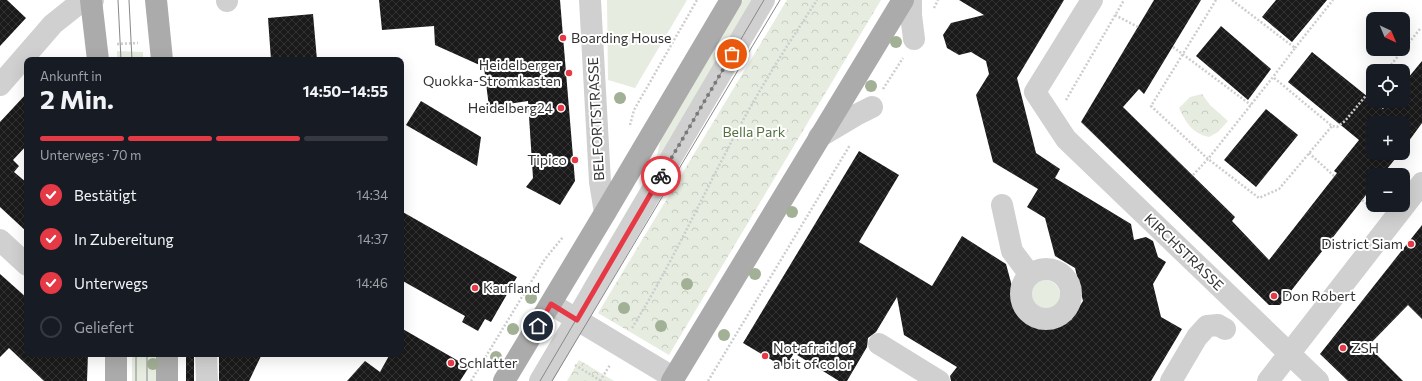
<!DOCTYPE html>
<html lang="de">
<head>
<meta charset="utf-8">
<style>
	body { margin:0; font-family:Commissioner,sans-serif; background:#20242c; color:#f1f3f6; height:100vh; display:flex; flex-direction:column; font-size:15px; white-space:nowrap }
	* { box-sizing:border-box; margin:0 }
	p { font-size:13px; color:#9ea1a6 }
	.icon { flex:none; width:22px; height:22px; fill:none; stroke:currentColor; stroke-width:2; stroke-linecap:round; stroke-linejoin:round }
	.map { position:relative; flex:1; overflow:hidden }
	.details { position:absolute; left:24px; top:57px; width:380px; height:300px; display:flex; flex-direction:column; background:#171b24; border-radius:8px; box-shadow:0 4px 16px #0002 }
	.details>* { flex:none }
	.needle { width:26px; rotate:136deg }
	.buttons { position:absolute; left:1366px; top:12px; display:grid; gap:8px }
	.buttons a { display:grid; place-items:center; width:44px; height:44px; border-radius:8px; background:#171b24; box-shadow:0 4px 16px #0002; font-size:20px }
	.pin { position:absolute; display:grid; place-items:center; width:34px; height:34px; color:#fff; margin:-17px; border:2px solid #fff; border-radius:50%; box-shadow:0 1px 4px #0007 }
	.courier { position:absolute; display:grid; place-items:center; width:40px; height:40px; margin:-20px; border:3px solid #e63946; border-radius:50%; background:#fff; color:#222; box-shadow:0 1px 5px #0007 }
	.summary em { font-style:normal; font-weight:700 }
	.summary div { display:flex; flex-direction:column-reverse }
	.summary { display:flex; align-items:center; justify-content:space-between; height:68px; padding:0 16px }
	h1 { font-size:26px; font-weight:700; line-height:30px }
	.bar { display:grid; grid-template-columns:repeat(4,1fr); gap:6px 4px; align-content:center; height:48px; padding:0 16px }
	.bar i { height:5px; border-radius:3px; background:#363941 }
	.bar .active { background:#e63946 }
	.bar p { grid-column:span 4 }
	ol { padding:0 16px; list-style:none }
	li { display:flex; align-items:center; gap:12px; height:44px }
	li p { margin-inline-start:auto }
	li .icon { padding:4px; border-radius:50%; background:#e63946; color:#fff; stroke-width:4 }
	li:last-child { color:#9ea1a6 }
	li i { width:22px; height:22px; border:2px solid #363941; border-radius:50% }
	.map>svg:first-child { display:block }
</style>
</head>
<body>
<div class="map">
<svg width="1422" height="381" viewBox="0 0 1422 381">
	<defs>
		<pattern id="park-crowns" width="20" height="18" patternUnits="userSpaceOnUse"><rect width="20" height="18" fill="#e6ecdf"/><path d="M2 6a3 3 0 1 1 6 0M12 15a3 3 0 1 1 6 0" fill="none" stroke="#c6cbc0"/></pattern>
		<pattern id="building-cross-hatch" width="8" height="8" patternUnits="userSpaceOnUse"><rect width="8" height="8" fill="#1a1a1a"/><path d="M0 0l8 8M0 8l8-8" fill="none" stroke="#333"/></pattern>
	</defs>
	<rect width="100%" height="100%" fill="#fff"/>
	<path fill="#e6ecdf" d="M607,0H687L635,88L608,80Z
		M743,0H760L578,298L584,284L651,170L656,161L661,138Z
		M117,51L143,52V60H117Z
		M1030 295a15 15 0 1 1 30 0a15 15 0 1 1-30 0Z
		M132,354H157V381H132Z"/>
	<path fill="url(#park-crowns)" d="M787,0H881L669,355L598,313Z
		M1202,94L1210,105L1228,121L1218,132L1209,137C1193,134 1186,123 1179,108L1190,97Z
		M579,360L614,381H567Z"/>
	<path fill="url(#building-cross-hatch)" d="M0,0H7L26,18L0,46Z
		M379,0H560L575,181L560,205L526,187L533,178L528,101L489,107L484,67L435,45L434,26L382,30Z
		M959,0H1064L1017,78L1036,153L1060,169L1055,178L1131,224L1134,240L1146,237L1153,241L1158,257L1166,262L1153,284L1161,317L1182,329L1151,381H951L950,376L957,367L904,335L897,297L876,332L868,338L867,347L847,381H839L794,353L785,368L743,343L859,151L899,175L859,242L932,286L962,236L1006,264L1020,316L1039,328L1071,320L1083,301L1075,268L1055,256L1045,218L1027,207L1038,189L993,162L976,95L989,74L986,61L971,52L959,55L947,48L943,35L951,23L984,15Z
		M1154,0H1201L1144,94L1139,89L1123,107L1235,217L1232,221L1269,260L1337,173L1334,171L1359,140L1288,82L1312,52L1383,109L1390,101H1403V84L1422,61V123L1403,149V123H1373V153H1400L1382,175H1373V186L1280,305H1269L1081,122Z
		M1276,0H1327L1292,42L1262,17Z
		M313,14L317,60H271L268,18Z
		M1221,26L1271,69L1248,100L1196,56Z
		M27,93V145L13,160L19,166L14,172L27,183V232L0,207V122Z
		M421,101L481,137L477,166L406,125Z
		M1266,109L1298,135L1256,187L1224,160Z
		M401,211L517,277L491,322L485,319L478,331L462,322L465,316L401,280Z
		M1422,225V319L1408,305L1370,344L1372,346L1370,348L1403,381H1348L1320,354Z
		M0,274L27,298V354H88L87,381H44L9,348L0,357Z
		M401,328L469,367L460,381H347L365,361L380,372L390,354H401Z
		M186,354H194V381H186Z
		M219,354H262L249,381H219Z"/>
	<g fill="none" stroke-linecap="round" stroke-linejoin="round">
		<path stroke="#cdcdcd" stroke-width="2.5" stroke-dasharray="2 2" stroke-linecap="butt" d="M1216,0L1151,106L1208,159L1259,198L1279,189L1332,126
			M1232,0L1295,48L1273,77
			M934,8L938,0
			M1115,15L1138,27
			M117,44L138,43
			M1173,47L1251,105
			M1295,48L1333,0
			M1386,71L1420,29
			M883,89L903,58
			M1066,100L1124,0
			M630,125L634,110L697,0
			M1309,153L1334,176
			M1193,175L1208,159L1273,77L1332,126L1337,127L1345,121L1373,87
			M1362,200L1374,210
			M632,328C670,267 701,199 735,135C760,88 788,44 817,0
			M575,365L601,381
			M471,381L545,259L563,237
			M600,381L610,365
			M708,381L850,145"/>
		<path stroke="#d0d0d0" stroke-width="22" d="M227,0V1
			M590,0L600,182L605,213
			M911,0V15L914,39
			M1092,0L1035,92L1066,139L1318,381
			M0,85L53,24L77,5L93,0
			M819,137L856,115L872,107
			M1002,205L1012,251L1030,275
			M0,240L27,265
			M1021 294a25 25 0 1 1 50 0a25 25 0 1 1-50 0Z
			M551,304L674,378
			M879,344L939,381
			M206,354L207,381
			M540,381L764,0
			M1171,381L1197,337L1207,326L1218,325L1225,329
			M1268,381L1422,183"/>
		<path stroke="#ababab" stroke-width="22" d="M91,0L98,60
			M156,0L162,60
			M116,354V381
			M167,354V381
			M504,381L605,213L731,0
			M672,381L903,0"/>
		<path stroke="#888" stroke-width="1" d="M118,0L121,60
			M129,0L132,60
			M136,354V381
			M147,381V354
			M540,381L764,0
			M552,381L780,0"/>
	</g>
	<g fill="#a2b095">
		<circle cx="896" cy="42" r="6"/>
		<circle cx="871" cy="86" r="6"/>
		<circle cx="620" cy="98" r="6"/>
		<circle cx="792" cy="212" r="6"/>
		<circle cx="755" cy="274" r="6"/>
		<circle cx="687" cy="284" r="6"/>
		<circle cx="531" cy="298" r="6"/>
		<circle cx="624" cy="308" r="6"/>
		<circle cx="661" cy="326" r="6"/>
		<circle cx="513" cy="329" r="6"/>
		<circle cx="724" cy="335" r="6"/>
		<circle cx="496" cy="357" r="6"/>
		<circle cx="153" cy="364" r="6"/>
	</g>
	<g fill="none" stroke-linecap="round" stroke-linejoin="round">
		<path stroke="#7a7a7a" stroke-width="4" stroke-dasharray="0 7.2" d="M661,176L732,54"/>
		<path stroke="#e63946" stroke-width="5" d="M538,326L551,304L577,320L661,176"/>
	</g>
	<g fill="#e63946" stroke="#fff" stroke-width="1.5">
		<circle cx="563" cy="38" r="4"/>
		<circle cx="569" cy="73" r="4"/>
		<circle cx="561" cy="108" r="4"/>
		<circle cx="575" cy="160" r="4"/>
		<circle cx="1411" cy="244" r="4"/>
		<circle cx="475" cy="288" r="4"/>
		<circle cx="1274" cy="296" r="4"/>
		<circle cx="1343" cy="348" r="4"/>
		<circle cx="765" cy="356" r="4"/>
		<circle cx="451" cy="363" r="4"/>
	</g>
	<g text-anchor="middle" stroke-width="4" stroke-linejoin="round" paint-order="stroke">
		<g font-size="14" fill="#333" stroke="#fff" text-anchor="start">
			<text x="571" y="43">Boarding House</text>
			<text x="561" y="70" text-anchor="end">Heidelberger<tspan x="561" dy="16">Quokka-Stromkasten</tspan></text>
			<text x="553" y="113" text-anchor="end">Heidelberg24</text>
			<text x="567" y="165" text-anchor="end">Tipico</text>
			<text x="1403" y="249" text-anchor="end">District Siam</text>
			<text x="483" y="293">Kaufland</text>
			<text x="1282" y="301">Don Robert</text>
			<text x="773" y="353">Not afraid of<tspan x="773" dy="16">a bit of color</tspan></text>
			<text x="1351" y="353">ZSH</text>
			<text x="459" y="368">Schlatter</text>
		</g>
		<g font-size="14" fill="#333" stroke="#fff">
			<text transform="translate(596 119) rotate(-93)" y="5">BELFORTSTRASSE</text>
			<text transform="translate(1184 252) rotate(44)" y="5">KIRCHSTRASSE</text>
		</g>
		<g font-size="14" fill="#56703f" stroke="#fff">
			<text x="754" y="137">Bella Park</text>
		</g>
	</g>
</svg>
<div class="buttons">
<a><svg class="needle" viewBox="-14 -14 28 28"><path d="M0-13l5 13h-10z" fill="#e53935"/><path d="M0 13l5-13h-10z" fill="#9ea1a6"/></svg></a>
<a><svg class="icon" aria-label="locate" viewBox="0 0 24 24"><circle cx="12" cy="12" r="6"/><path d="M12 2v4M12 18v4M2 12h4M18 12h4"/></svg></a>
<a>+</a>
<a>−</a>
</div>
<div class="pin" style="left:732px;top:54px;background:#ea580c"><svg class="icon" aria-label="bag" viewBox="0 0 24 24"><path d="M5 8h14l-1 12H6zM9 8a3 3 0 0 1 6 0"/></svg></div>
<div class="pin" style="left:538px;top:326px;background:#1f2937"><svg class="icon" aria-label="home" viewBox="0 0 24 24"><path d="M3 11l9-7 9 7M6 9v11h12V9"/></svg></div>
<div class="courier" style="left:661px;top:176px"><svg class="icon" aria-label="bike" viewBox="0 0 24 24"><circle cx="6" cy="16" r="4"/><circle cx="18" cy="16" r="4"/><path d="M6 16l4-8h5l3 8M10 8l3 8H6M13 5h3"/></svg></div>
<section class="details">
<div class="summary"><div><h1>2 Min.</h1><p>Ankunft in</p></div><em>14:50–14:55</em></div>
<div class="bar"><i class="active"></i><i class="active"></i><i class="active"></i><i></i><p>Unterwegs · 70 m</p></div>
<ol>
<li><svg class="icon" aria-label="check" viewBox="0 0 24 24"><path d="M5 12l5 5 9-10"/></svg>Bestätigt<p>14:34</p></li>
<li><svg class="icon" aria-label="check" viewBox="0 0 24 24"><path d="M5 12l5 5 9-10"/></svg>In Zubereitung<p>14:37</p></li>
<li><svg class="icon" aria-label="check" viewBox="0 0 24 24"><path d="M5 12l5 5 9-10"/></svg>Unterwegs<p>14:46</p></li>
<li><i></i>Geliefert</li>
</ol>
</section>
</div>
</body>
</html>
